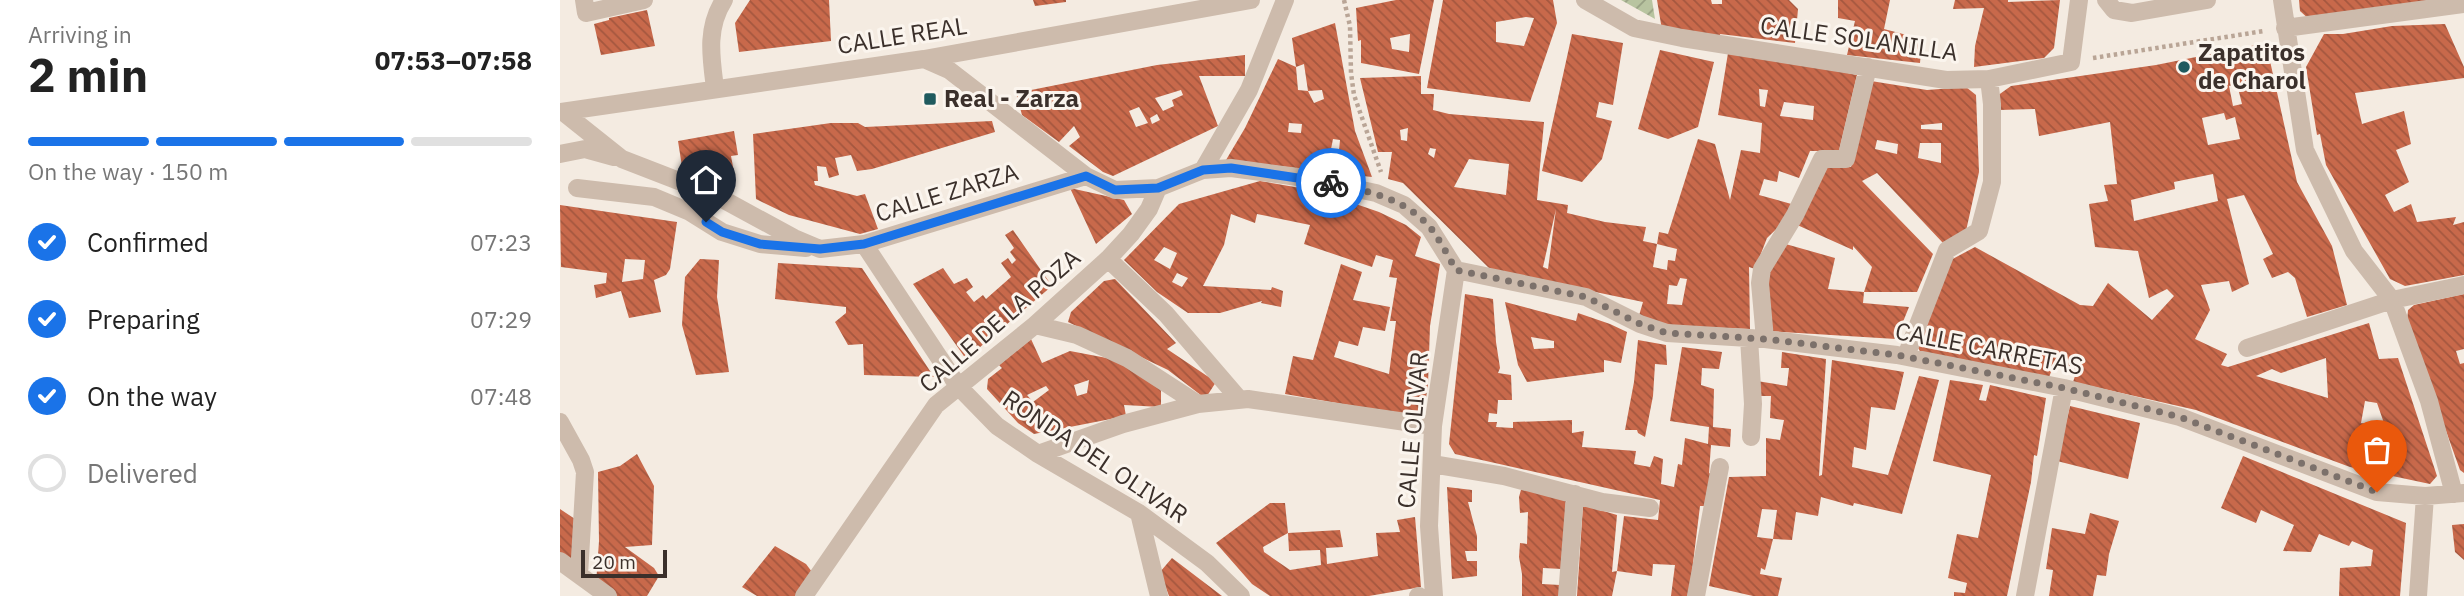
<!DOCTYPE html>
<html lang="en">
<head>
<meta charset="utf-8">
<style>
	body { margin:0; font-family:"IBM Plex Sans",sans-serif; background:#f2f2f2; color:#222; height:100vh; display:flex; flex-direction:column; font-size:26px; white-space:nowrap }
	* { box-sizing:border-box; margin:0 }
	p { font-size:23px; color:#767676 }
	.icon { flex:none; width:38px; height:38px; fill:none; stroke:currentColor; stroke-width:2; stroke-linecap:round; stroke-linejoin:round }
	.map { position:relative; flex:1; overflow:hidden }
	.drawer { display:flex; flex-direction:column; background:#fff; width:560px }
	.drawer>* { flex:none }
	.scale { position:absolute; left:21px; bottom:18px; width:86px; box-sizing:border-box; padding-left:7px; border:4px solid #3b302b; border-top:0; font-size:19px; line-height:24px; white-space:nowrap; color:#3b302b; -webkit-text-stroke:5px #fbf5ee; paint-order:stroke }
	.pin { position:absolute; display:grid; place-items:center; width:60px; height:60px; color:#fff; margin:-72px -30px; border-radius:50% 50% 50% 0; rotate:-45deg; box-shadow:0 0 7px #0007 }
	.pin .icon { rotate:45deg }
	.courier { position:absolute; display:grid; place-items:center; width:70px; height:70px; margin:-35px; border:5px solid #1a73e8; border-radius:50%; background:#fff; color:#222; box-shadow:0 2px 9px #0007 }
	.overview em { font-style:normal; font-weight:700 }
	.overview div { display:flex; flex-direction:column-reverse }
	.overview { display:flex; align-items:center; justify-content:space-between; height:119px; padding:0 28px }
	h1 { font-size:46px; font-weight:700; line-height:52px }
	.bar { display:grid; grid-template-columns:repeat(4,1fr); gap:10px 7px; align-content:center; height:84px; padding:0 28px }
	.bar i { height:9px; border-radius:5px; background:#e0e0e0 }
	.bar .current { background:#1a73e8 }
	.bar p { grid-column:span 4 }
	ol { padding:0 28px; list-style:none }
	li { display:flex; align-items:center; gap:21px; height:77px }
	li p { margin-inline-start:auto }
	li .icon { padding:7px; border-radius:50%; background:#1a73e8; color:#fff; stroke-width:4 }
	li:last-child { color:#767676 }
	li i { width:38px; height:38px; border:4px solid #e0e0e0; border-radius:50% }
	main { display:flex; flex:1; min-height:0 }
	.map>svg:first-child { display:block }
</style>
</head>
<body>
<main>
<section class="drawer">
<div class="overview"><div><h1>2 min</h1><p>Arriving in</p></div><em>07:53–07:58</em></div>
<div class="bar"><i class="current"></i><i class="current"></i><i class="current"></i><i></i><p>On the way · 150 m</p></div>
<ol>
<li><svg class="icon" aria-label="check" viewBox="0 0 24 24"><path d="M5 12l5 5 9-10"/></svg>Confirmed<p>07:23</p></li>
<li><svg class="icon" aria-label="check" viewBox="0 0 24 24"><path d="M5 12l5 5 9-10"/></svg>Preparing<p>07:29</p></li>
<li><svg class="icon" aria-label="check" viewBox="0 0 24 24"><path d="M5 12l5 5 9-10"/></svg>On the way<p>07:48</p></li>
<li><i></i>Delivered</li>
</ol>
</section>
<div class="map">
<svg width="1904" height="596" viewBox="0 0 1904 596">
	<defs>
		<pattern id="garden-furrows" width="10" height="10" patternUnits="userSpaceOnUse" patternTransform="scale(1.75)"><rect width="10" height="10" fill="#b8c4a0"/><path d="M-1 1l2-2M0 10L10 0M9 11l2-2" fill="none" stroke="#97a083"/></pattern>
		<pattern id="building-back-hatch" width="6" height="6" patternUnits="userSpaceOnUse" patternTransform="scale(1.75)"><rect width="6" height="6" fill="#c8694b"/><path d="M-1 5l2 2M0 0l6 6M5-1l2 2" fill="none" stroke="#a4573f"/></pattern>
	</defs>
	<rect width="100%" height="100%" fill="#f4ebe1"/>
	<path fill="url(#garden-furrows)" d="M1061,0H1092L1095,19Z"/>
	<path fill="url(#building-back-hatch)" fill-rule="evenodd" d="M190,0H269L271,41L179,52L175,23Z
		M473,0H506V2L475,6Z
		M836,0H874L859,74L801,63V40L798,41L796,8ZM850,34L849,52L832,49L830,38Z
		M883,0H993L997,23L970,102L867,88ZM966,17L974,18L964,46L936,42V22Z
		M1097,0H1151L1152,4H1162V0H1229L1238,9L1235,43L1160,34L1161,39L1102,30Z
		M1278,0H1330L1324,29L1362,39L1360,63L1287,55L1295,21L1278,18Z
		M1395,0H1448V2L1500,0L1494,48L1484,58L1414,67L1415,46L1424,8L1393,9Z
		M1739,0H1880L1751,21L1740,11Z
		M87,10L95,46L41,55L34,24L49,20V18Z
		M775,23L795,131L812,177L666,160L685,128L718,59L736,67L732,38ZM744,64L748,91L762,90L764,99L754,103L748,91L738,90L736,67ZM729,123L742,124L741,133L728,132ZM773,139L780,140L778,161L769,159Z
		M1885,24L1904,67V78L1795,93L1802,124L1844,111L1851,144L1836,150L1849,182L1825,195L1834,212L1851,204L1857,222L1896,217L1893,225L1904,222V275L1845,286L1830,279L1766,165L1760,134L1757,135L1746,67L1764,34H1783L1832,26Z
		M1012,34L1063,43L1053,105L1039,102L1036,117L1052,121L1042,159L1022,182L982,171Z
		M1706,43L1737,182L1772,246L1787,305L1747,317L1735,278L1728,272L1712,278L1703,259L1713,254L1684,195L1667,199L1689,284L1672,292L1669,281L1641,285L1650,310L1635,339L1667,354L1661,365L1668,367L1809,323L1819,359L1838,358L1877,476L1870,484L1790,467L1636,410L1513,382L1517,370L1494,364L1488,380L1361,353L1357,346L1387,262L1415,247L1520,305L1533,306L1548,283L1592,320L1614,296L1607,289L1589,298L1578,251L1535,247L1529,204L1548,201L1544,185L1557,184L1550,122L1479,136L1475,109L1439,110L1437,96L1451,86L1596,65ZM1677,84L1682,104L1673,106L1669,86ZM1664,113L1666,120L1675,117L1680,139L1648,145L1642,118ZM1653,174L1658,201L1574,221L1571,200L1615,189L1614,182ZM1766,358L1768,398L1696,376L1712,369L1721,373ZM1805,401L1817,403L1825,426L1801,423Z
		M1100,50L1154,62L1138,127L1108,139L1078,129Z
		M1168,53L1260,67L1297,75L1279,151H1250L1239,178L1219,171L1217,182L1204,179L1199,195L1235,205L1230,216L1207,238L1195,269L1189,267L1190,329L1118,326L1078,319L1083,302L931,270L843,183L828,179L832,152H818L800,78L861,76V94H874L873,110L889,114L984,122L977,200L1008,205L1007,213L1045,222L1086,227L1083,241L1097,244L1099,232L1108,234L1138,139L1155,144L1170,200L1181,150L1200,153L1202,123L1158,115ZM1199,89L1208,90L1205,107L1200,106ZM1224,102L1254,106L1253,120L1220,116ZM848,128L847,141L841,140L840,130ZM870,148L876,149L874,158L868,154ZM909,159L949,164L946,195L894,187ZM996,209L988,269L983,267ZM1097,244L1117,249L1115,261L1108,260L1107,270L1093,267ZM1120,278L1127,279L1122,305L1107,304L1109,285L1117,286Z
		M685,55V76H639L658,126L553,176L543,172L509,146L520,137L514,126L499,142L462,115L456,93L597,65ZM621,90L623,95L612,100L614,106L603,111L595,98ZM579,107L588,123L576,127L569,111ZM597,114L600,120L592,124L590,118Z
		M1311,81L1367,90L1406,87L1416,95L1419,172L1406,231L1383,243L1317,173L1302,181L1373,254L1357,292H1304L1303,303L1349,307L1336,339L1208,331L1204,278L1222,243L1275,258L1268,289L1304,292L1312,267L1293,246V250L1235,224L1268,166L1291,167ZM1382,123V130L1361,129V125ZM1317,140L1338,144L1337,154L1315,149ZM1360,143H1381V163L1358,158Z
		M432,121L435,132L312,169L297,171L291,155L275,158L279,175L269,178L266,167L257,166L258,181H254L255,185L297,196L305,194L318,229L300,234L229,215L196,199L193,134L271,123H298L305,127Z
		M174,131L178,155L171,156L174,172L148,177L147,169L123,173L118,141Z
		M700,181L758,191L819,212L846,225L861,237L855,256L880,264L870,326L868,384L864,412L852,416L725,394L733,356L753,360L781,264L802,272L793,300L830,307L825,331L803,327L798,346L779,341L774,357L829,374L836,321H830L837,278L829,277L833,260L816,255L812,267L744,244L750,225L697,214L695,223L671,214L664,245L643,286L711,290L712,287L723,291L721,307L701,303L702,301L660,313H628L597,292L564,260L619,204ZM604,247L617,253L610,269L594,260ZM617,273L628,278L622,287L612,282Z
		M510,188L564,200L572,214L536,244Z
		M0,205L117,222L110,269L106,275L94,280L101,312L69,318L61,291L36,298L34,285L46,283L47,273L1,267ZM65,259L85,260L83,279L62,282Z
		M453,230L492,286L406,359L353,284L383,268L394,284L407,278L413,287L406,292L414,302L423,295L426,299L451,277L441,263L448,258L452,264L456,260L450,252L454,248L445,235Z
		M140,259L159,260L157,297L169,372L136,375L122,325L125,277Z
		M218,263L302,268L374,377L304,375L303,344L288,345L275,322L286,313V307L215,299Z
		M555,279L616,343L607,349L656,382L647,396H642L608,370L508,322L511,312L544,281Z
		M905,294L933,299L936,342L940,368L938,373L951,375L952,400H938L937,414L929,413L928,422H937L936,427L953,428V422L1012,420V433L1024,431L1022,447L1076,451L1074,464L1090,467L1094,456L1103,459L1101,484L1114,487L1118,464L1122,465L1125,438L1148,444L1149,427L1110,421L1122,347L1162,352L1159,369L1142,368L1141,385L1154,389L1153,427L1171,429L1170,447L1151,445L1149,473L1153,475L1144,506H1140L1129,596H1111L1115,565L1093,564L1092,576L1057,571L1052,596H1017L1023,505L1057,515L1052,572L1057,571L1064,516L1098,520L1100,500L895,454L889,444Z
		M1904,294V349L1896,351L1900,364L1904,363V473L1900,470L1847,322L1848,310L1854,305Z
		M945,302L1016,321L1018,313L1050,324L1067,332L1061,363L1044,360V372L967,382L958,365ZM971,337L994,341V348L974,349Z
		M471,339L482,363L510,351L552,359L597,382L601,391V407L564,405L566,416L474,434L458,423L427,389L428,379L442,368L439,365ZM529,380L527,393L517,396L514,385ZM486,386L489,390L473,402L467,395Z
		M1078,340L1106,345L1107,365L1095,364L1093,396L1085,437L1078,433L1077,430H1065L1074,382Z
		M1222,352L1266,359L1259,476L1262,475L1272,360L1344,372L1335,410L1311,407L1306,450L1294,447L1292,467L1328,475L1359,376L1379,380L1342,514L1294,503L1293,506L1261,497L1258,516L1236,512L1232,540L1213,539L1205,570L1201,568L1200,574L1222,578L1218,596H1193L1149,586L1169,477L1206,476V438L1220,440L1224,420L1210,418L1211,396H1197V381L1227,386L1229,368H1221ZM1202,509L1217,510L1213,539L1197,537Z
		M1390,380L1423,385L1419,400L1426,401L1430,385L1486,398L1477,456L1474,455L1471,482L1447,596H1394V592L1405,593L1407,583L1388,578L1397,534L1418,538L1431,475L1373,461Z
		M1510,406L1580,423L1568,479L1497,461Z
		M77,454L94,486L92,545L65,547L94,568L99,576L87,596H55L36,584L39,541L38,472L60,466Z
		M1683,456L1846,523L1840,596H1779L1780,568L1811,566L1813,550L1792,541L1789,546L1759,534L1751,552L1723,551L1734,525L1701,510L1696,523L1661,508Z
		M962,486L1006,500L1002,569L983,568L982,584L1000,585L1001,596H962V574L959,557L960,543L967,544L968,512L960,513L959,497Z
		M887,487L912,490V502H908L917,536V551H905L907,561H917V576L892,579Z
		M710,503H725L728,533L780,530L783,547L766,548L767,564L818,556L816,533L840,532L837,520L855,517L861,587L809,596H710L692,584L656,543ZM728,533L729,551L760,550L761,565L730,570L704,552L703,547Z
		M0,509L18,521L16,558L8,563L0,557Z
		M1530,513L1559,521L1549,554L1546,576L1537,575L1533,596H1489L1493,570L1486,569L1492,528L1525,534Z
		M1904,524V560L1895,552L1892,525Z
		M215,546L246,564L252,572L235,596H197L182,587Z
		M612,558L662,596H609L600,572Z"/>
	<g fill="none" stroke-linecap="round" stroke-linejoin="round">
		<path stroke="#b9a596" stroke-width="4.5" stroke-dasharray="3.5 3.5" stroke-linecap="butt" d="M784,0L790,26L791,73L794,95L821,172
			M1533,58L1704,31"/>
		<path stroke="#cdbbac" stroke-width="18" d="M24,0L26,13L84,0
			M1025,0L1074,28L1122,38L1386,80L1429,79L1511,62L1519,0
			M1546,0L1554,10L1572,13L1647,0
			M1722,0L1745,150L1794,251L1832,300L1869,401L1894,494
			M1725,28L1904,4
			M364,59L389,70L526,176L555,190L598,188L643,170L671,168L745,178L816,193L844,205L869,227L896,270
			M155,88C151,57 146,28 164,0
			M0,112L364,59L691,0
			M3,112L62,159L155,195L234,238L260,249L304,244L526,176
			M0,154L25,149L54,157
			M643,170L689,90L725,0
			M17,188L94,197L130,212L162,232L200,244L246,248
			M304,244L398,386L437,426L478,454L579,513L647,563L681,596
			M548,259L606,314L680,400
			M896,270L1026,297L1080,324L1107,333L1205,339L1337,355L1504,388L1620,417L1817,492L1865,496L1904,493
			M475,325L517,335L567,358L638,404
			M1189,338L1193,404L1191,437
			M1205,339L1200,283L1202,269L1235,215L1262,159H1286L1308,67
			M1687,348L1832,300L1904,285
			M1346,356L1387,250L1419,231L1432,182V104L1429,79
			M0,422L21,460L25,472L19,575
			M478,454L563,424L638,404L688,399L873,426
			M872,464L944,476L1042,502L1090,508
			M579,513L599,596
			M0,561L48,596
			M244,596L376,405L475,325L548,259L571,234L589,209L598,188
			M858,596H859
			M874,596L869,526L873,426L896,270
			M1007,596L1015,494
			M1136,596L1160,467
			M1465,596L1504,388
			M1858,596L1865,496"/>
	</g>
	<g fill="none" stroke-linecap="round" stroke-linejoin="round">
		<path stroke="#7c716b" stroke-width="7" stroke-dasharray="0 12.6" d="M771,183C807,191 844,198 870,227C880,240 888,256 896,270L1026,297L1080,324L1107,333L1205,339L1337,355L1504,388L1620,417L1817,492"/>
		<path stroke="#1a73e8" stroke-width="9" d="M146,222L162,232L200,244L260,249L304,244L526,176L555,190L598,188L643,170L671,168L771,183"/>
	</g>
	<g fill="#1f5a5e" stroke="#fbf5ee" stroke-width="2.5">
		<circle cx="1624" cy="67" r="7"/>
		<rect x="363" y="92" width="14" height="14" rx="3.5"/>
	</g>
	<g text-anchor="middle" stroke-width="6" stroke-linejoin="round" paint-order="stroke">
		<g font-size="24" fill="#3b302b" stroke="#fbf5ee">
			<text transform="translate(342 36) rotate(-9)" y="8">CALLE REAL</text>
			<text transform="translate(1299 39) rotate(8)" y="8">CALLE SOLANILLA</text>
			<text transform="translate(387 193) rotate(-17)" y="8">CALLE ZARZA</text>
			<text transform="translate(440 321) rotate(-41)" y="8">CALLE DE LA POZA</text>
			<text transform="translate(1429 349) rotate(11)" y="8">CALLE CARRETAS</text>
			<text transform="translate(853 430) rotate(-85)" y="8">CALLE OLIVAR</text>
			<text transform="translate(535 457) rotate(34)" y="8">RONDA DEL OLIVAR</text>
		</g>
		<g font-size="24" font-weight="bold" fill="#3b302b" stroke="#fbf5ee" text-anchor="start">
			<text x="1638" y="61">Zapatitos<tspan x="1638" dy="28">de Charol</tspan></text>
			<text x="384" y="107">Real - Zarza</text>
		</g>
	</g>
</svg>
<div class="scale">20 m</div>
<div class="pin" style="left:1817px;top:492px;background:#ea580c"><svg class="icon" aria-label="bag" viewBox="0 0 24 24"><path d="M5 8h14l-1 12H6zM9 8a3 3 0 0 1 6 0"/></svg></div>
<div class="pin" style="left:146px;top:222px;background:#1f2937"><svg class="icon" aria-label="home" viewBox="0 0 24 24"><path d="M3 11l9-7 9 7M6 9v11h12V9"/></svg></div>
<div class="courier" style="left:771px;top:183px"><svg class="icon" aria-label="bike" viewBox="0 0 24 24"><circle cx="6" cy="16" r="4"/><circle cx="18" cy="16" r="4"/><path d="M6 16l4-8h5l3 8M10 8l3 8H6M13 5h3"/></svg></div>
</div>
</main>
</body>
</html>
